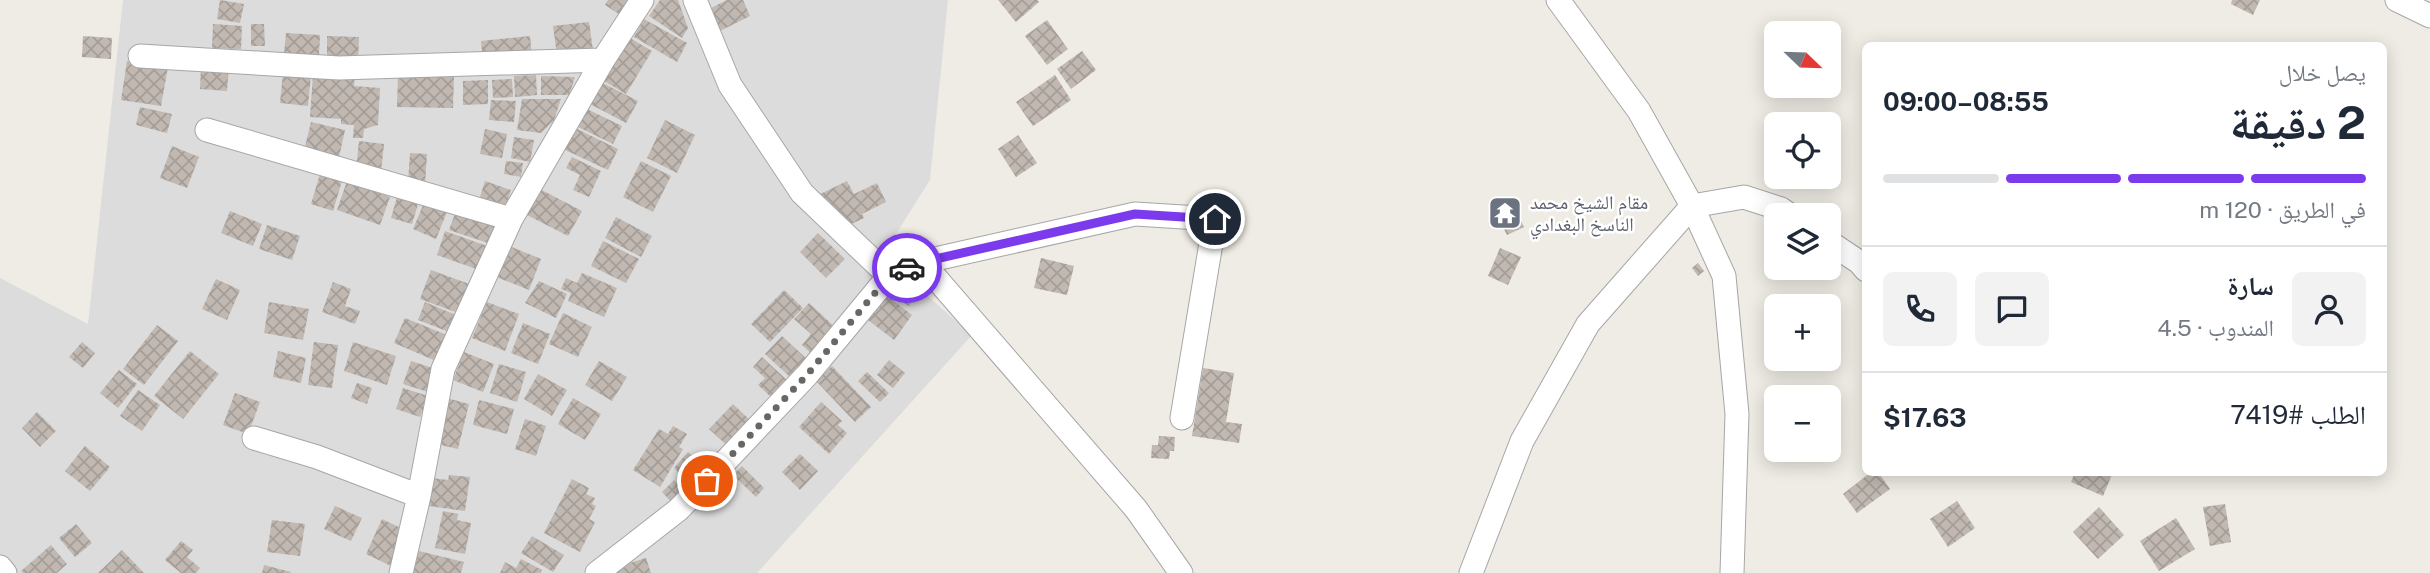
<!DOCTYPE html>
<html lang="ar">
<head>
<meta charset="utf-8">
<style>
	body { margin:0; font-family:"Public Sans","Noto Naskh Arabic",sans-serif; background:#f2f2f3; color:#1f2937; direction:rtl; height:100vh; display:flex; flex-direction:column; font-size:26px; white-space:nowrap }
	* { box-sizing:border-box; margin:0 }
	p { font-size:23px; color:#747a83 }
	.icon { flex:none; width:38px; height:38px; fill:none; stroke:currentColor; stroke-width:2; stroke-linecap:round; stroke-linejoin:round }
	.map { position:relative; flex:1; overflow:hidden; direction:ltr }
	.drawer { position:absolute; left:1862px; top:42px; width:525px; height:434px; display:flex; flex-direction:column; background:#fff; border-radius:10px; box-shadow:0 4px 18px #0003; direction:rtl }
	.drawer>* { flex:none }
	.needle { width:46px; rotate:113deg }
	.controls { position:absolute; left:1764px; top:21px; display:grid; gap:14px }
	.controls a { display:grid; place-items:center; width:77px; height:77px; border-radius:10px; background:#fff; box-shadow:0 4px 18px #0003; font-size:35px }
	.pin { position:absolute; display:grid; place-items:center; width:60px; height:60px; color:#fff; margin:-30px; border:4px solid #fff; border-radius:50%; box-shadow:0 2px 7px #0007 }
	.courier { position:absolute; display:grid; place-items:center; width:70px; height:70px; margin:-35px; border:5px solid #7c3aed; border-radius:50%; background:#fff; color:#222; box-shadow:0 2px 9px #0007 }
	.headline em { font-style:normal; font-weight:700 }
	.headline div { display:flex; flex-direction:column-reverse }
	.headline { display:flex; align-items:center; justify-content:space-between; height:119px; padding:0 21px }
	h1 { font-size:46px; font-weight:700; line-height:52px }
	.bar { display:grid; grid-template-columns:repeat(4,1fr); gap:10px 7px; align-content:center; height:84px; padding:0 21px }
	.bar i { height:9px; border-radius:5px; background:#e0e1e3 }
	.bar .current { background:#7c3aed }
	.bar p { grid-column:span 4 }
	.line { display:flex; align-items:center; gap:18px; padding:0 21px; border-top:2px solid #e0e1e3 }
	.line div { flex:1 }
	.round { display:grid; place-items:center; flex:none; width:74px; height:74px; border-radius:10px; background:#f2f2f3 }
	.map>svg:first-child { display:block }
</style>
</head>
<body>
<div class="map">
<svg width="2430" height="573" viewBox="0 0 2430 573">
	<defs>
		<pattern id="building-cross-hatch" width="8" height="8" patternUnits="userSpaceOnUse" patternTransform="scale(1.75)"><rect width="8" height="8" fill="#c0b8b1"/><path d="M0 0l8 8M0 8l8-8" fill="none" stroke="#a59e98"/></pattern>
	</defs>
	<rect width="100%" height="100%" fill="#efece5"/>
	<path fill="#dddcdc" d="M123,0H948L930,180L882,256L972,335L757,573H0V278L88,324Z"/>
	<path fill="url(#building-cross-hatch)" d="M220,0L244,4L240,23L217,19Z
		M608,0H636L625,18L605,5Z
		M660,0H678L688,28L682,38L649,16Z
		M727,0H743L750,16L716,33L705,11Z
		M998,0H1037L1039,2L1016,22Z
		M2232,0H2260L2253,15L2231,4Z
		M644,19L687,43L677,62L634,37Z
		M1047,20L1068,49L1047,65L1025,36Z
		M589,22L593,50L557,55L553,26Z
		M213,24L242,26L241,49L212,48Z
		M251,24H264L265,46H251Z
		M286,33L320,35L319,56L284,54Z
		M83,36L112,38L111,59L82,57Z
		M327,36L359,37L358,61L327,60Z
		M530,36L532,57L483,61L481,41Z
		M630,38L652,51L626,94L604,81Z
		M1082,51L1096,70L1071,89L1057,69Z
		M127,61L168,67L161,106L121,100Z
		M201,65L229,67L227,91L200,89Z
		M283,72L311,75L308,106L280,103Z
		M313,74L355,76L354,86L380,88L378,125L364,129L363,138H353L354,125L341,124V119L310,117Z
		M398,75L454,76L453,108L397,107Z
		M536,75L537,95L515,97L514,76Z
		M1055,75L1071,100L1033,126L1016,102Z
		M541,76L575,77L569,95H541Z
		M512,79L513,97L493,98L492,80Z
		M488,80V104L463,105V81Z
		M601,82L638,101L626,123L590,104Z
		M522,99H561L554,120L541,133L517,130Z
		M491,100L516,101L514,122L489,120Z
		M140,107L172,114L167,133L136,125Z
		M585,108L622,126L613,144L576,126Z
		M665,120L695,135L677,173L647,158Z
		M311,122L345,130L338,162L303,155Z
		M573,127L618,149L608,170L563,149Z
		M485,129L507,134L502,158L480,154Z
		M1018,135L1037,163L1016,177L998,149Z
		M514,137L534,140L530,162L511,158Z
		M359,141L384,144L381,172L356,169Z
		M172,146L199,157L187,188L160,178Z
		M410,153L427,154L425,184L408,183Z
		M572,157L601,171L589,197L573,190L580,175L566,168Z
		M506,161L523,163L521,177L504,174Z
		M641,161L671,176L653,212L623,197Z
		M320,174L342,181L333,211L311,204Z
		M347,181L390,197L380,225L337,210Z
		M485,181L511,190L505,209L479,200Z
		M847,181L854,194L877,183L886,202L862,214L864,218L841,229L812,198Z
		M536,187L582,211L568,236L523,213Z
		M398,194L419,201L412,224L391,218Z
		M1510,199L1524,227L1507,235L1493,208Z
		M424,203L447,212L436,239L413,229Z
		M457,208L498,222L491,244L449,230Z
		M230,211L262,224L253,246L221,233Z
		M616,217L652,236L641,257L605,238Z
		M267,225L300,236L292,260L259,249Z
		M445,231L487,246L479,270L437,255Z
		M818,233L845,259L826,278L800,252Z
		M603,241L639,259L626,283L591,266Z
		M507,245L541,259L529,290L494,276Z
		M1500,248L1521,257L1508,285L1488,276Z
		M1041,258L1074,266L1067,295L1034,288Z
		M1698,263L1704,271L1698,276L1692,268Z
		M431,270L472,285L461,314L420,299Z
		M582,273L617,288L604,317L568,301L571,293L561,289L566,278L577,283Z
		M216,279L240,290L227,320L202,309Z
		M898,280L917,293L909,306L889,293Z
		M539,281L567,294L556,318L525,303Z
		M333,282L351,289L345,306L360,311L355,324L322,312Z
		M784,290L803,308L770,342L751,324Z
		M886,295L912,315L894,340L868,320Z
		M269,302L309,309L303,340L264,333Z
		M425,302L456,315L449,332L418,320Z
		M487,302L519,314L505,351L472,338Z
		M809,303L836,328L812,354L802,345L811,334L794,319Z
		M563,313L592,327L578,357L549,344Z
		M405,318L447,335L436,361L394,343Z
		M523,323L550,334L538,364L511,353Z
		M157,325L178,341L144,385L123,369Z
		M782,336L809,361L792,379L765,354Z
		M82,342L95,353L83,368L69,357Z
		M314,342L338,345L332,388L308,385Z
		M353,342L396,356L387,385L344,371Z
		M190,351L219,374L183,419L154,396Z
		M278,351L306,358L301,383L273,377Z
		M464,352L494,364L483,392L453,380Z
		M762,357L789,382L773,399L758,385L765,378L753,367Z
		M889,360L905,373L893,388L877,375Z
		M411,361L436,369L428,392L403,384Z
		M599,361L627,377L612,401L585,385Z
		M499,364L526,372L517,402L490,393Z
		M832,366L871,407L855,422L816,381Z
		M1203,368L1234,373L1226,422L1242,424L1239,443L1192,436Z
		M119,370L137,384L118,408L100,393Z
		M867,372L889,393L880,402L858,381Z
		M538,374L567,390L552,416L524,399Z
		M357,383L372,388L367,404L351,398Z
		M403,388L428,396L420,417L396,409Z
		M138,390L160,405L142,431L120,416Z
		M235,393L260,402L248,434L223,425Z
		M443,397L469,404L458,449L432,443Z
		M573,398L601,414L585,440L558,424Z
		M479,400L514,409L507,434L473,425Z
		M821,402L842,421L838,425L847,433L829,454L799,427Z
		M733,404L753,423L730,448L709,429Z
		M37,412L56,431L40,447L22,428Z
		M525,419L546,426L536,456L515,449Z
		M673,426L687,434L679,447L683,449L660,487L633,470L659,429L668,434Z
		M1159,436L1175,437L1174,451H1170L1169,459L1151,458L1152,445H1158Z
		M85,446L110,467L90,491L65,471Z
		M688,452L709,471L694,487L674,468Z
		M800,454L818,471L800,490L782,472Z
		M742,466L764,488L756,497L733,475Z
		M1871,472H1878L1890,489L1857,513L1843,494Z
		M2075,472H2113L2103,496L2071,482Z
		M449,475L470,477L465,511L429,506L432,478L448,480Z
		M572,479L589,488L586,494L595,498L592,504L596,506L589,519L595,522L580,552L544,533Z
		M674,480L687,493L675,506L662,492Z
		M1957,501L1975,528L1948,547L1930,519Z
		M2225,504L2231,542L2210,546L2203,507Z
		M335,506L362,518L351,541L324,529Z
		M2099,507L2124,535L2098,559L2073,532Z
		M443,511L458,514L457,520L471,523L465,554L435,548Z
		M2176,518L2195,549L2159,571L2140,541Z
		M382,519L407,531L391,566L366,554Z
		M272,520L305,524L300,556L267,552Z
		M76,524L92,543L75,557L59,538Z
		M532,536L564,555L553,572L521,553Z
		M181,541L193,550L187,557L200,568L196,573H181L165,560Z
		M51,545L67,564L57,573H23L21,571Z
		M122,550L144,573H98Z
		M419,551L464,562L461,573H413Z
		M646,558L651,573H615L613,568Z
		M521,559L542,570L541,573H500L505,562L516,568Z
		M264,565L291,572L290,573H262Z"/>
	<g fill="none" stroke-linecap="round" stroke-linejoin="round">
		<defs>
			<path id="minor" d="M695,0L730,85L802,193L889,276
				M1558,0L1639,111L1692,206L1724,276L1737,414L1732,573
				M2397,0L2430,16
				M140,56L339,68L603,60
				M207,130L511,219
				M1829,242L1859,262L1866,270
				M922,262L1136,509L1181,573
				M254,438L317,457L419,496
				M0,567L5,573
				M401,573L419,496L443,369L511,219L603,60L642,0
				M597,573L678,510L721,466L807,375L889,276L922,262L1135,214L1215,219L1182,418
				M1471,573L1522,441L1588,324L1692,206L1744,197L1781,209L1790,215"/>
		</defs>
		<use href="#minor" stroke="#a6a6a6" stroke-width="25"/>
		<use href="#minor" stroke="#fff" stroke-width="23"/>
	</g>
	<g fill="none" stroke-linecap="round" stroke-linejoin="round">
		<path stroke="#686764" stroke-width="7" stroke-dasharray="0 12.6" d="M707,481L807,375L889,276L907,268"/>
		<path stroke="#7c3aed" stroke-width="9" d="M907,268L922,262L1135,214L1215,219"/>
	</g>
	<defs>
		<symbol id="temple-square" viewBox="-11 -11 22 22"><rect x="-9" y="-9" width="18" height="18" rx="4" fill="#6b7280" stroke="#fff"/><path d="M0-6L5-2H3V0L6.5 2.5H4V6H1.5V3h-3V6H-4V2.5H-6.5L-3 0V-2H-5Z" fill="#fff"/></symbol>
	</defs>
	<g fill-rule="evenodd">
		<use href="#temple-square" x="1486" y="194" width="38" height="38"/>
	</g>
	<g text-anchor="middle" stroke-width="5" stroke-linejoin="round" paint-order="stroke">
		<g font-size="19" fill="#5b616d" stroke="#fff" text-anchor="start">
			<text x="1530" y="209">مقام الشيخ محمد<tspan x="1530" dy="22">الناسخ البغدادي</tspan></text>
		</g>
	</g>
</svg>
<div class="controls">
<a><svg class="needle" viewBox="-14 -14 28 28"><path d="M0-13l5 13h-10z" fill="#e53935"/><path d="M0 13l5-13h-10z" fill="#747a83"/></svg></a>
<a><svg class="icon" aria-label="locate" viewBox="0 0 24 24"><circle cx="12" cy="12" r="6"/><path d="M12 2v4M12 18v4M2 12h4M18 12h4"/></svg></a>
<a><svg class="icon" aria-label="layers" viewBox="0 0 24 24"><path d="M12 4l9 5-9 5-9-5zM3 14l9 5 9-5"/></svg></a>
<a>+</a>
<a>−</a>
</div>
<div class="pin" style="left:707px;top:481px;background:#ea580c"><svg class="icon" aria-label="bag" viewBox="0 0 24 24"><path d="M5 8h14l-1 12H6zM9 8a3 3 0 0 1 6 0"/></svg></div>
<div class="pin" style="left:1215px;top:219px;background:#1f2937"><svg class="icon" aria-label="home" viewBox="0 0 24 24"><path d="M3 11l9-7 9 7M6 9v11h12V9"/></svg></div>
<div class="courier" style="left:907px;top:268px"><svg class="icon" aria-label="car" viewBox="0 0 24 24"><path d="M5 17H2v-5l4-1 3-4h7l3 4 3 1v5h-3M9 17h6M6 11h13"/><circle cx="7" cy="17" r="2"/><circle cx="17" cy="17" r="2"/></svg></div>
<section class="drawer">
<div class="headline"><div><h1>2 دقيقة</h1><p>يصل خلال</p></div><em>08:55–09:00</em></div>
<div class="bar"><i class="current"></i><i class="current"></i><i class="current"></i><i></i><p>في الطريق · 120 m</p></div>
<div class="line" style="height:126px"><a class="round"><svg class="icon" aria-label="person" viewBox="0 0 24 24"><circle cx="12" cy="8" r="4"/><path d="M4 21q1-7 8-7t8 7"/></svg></a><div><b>سارة</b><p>المندوب · 4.5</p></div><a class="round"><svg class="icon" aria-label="chat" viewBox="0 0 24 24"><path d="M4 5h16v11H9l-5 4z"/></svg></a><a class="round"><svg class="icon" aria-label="phone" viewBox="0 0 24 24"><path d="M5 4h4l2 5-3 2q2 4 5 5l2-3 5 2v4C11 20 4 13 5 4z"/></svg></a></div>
<div class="line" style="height:91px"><div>الطلب #7419</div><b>$17.63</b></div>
</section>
</div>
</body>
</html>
